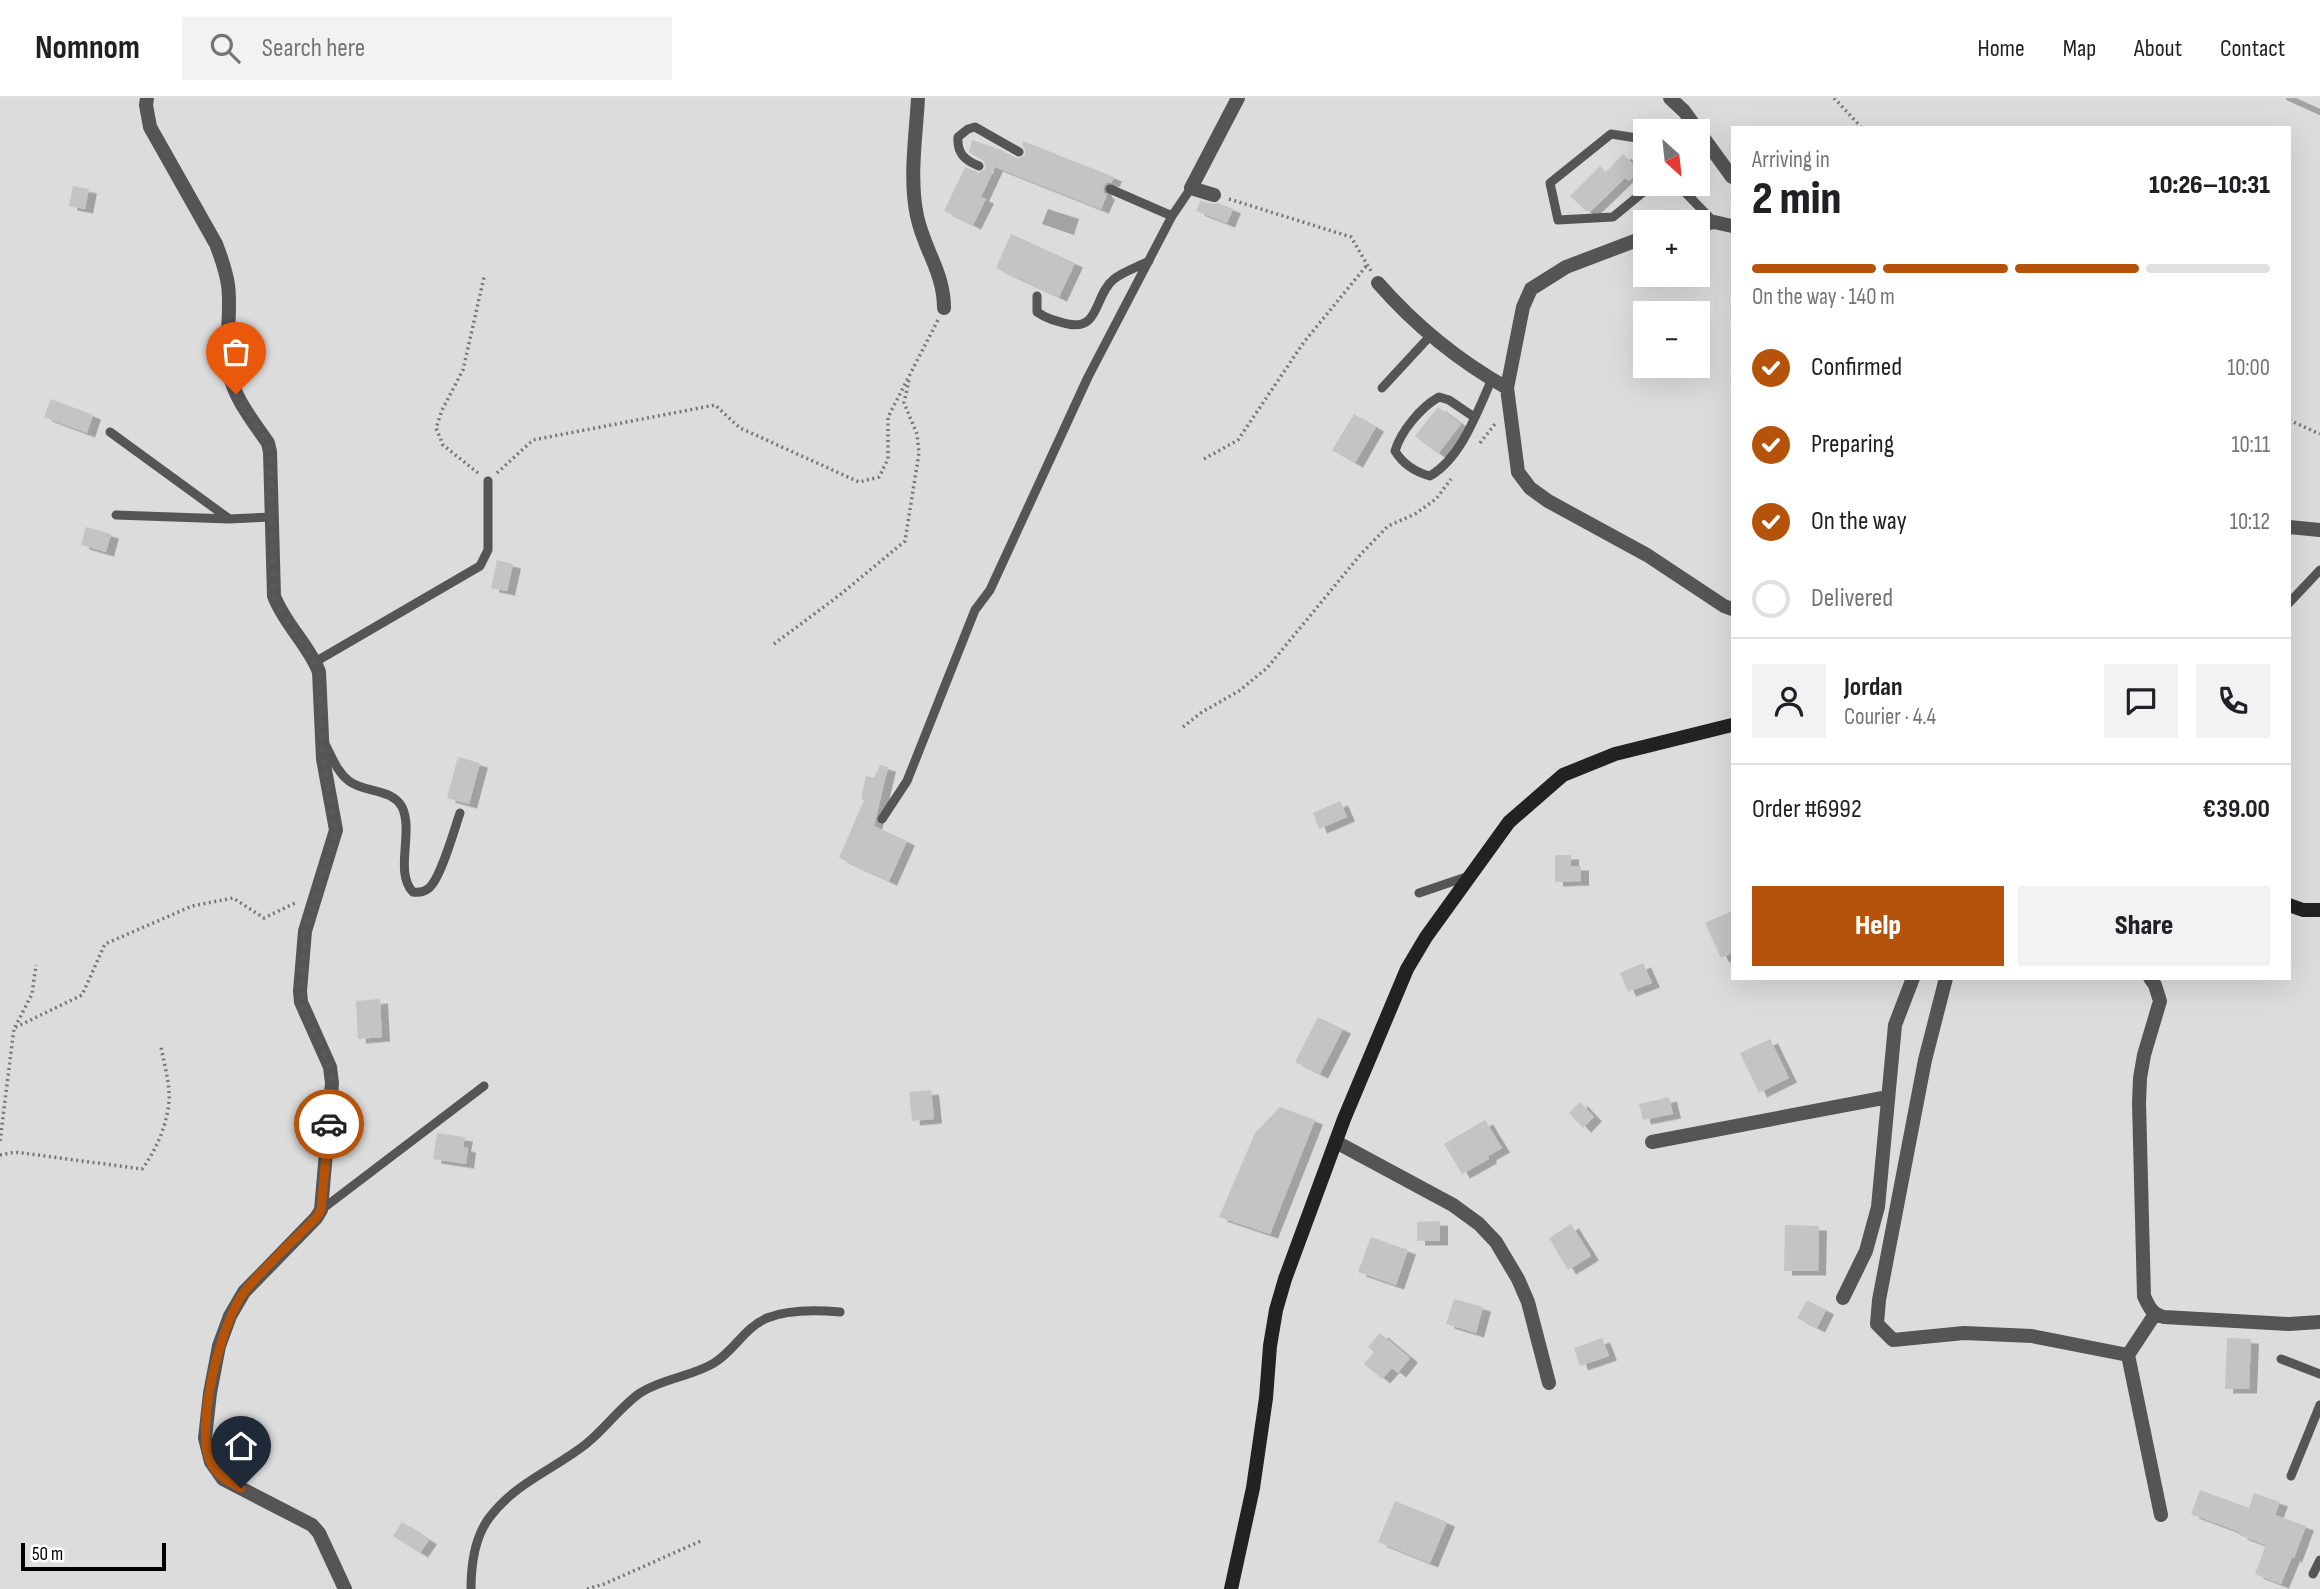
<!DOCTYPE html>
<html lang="en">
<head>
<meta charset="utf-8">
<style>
	body { margin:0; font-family:"Sofia Sans Condensed",sans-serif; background:#f2f2f2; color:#202124; height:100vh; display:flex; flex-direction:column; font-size:26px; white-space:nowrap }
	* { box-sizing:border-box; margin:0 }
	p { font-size:23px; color:#757577 }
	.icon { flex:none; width:38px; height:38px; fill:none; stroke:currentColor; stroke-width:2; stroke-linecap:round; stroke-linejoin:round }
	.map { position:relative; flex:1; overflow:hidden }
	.drawer { position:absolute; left:1731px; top:28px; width:560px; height:854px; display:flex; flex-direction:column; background:#fff; border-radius:0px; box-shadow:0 7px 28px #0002 }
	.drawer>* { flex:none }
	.needle { width:46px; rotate:153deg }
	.controls { position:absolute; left:1633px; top:21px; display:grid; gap:14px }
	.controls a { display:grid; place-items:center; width:77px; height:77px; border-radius:0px; background:#fff; box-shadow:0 7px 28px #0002; font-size:35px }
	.scale { position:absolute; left:21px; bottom:18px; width:145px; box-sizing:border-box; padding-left:7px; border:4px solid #000; border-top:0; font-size:19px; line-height:24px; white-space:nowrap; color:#000; -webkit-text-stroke:5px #fff; paint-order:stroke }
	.pin { position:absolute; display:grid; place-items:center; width:60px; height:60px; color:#fff; margin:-72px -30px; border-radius:50% 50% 50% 0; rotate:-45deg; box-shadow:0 0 7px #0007 }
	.pin .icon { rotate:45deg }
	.courier { position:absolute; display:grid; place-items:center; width:70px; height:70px; margin:-35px; border:5px solid #b45309; border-radius:50%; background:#fff; color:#222; box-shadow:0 2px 9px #0007 }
	.head em { font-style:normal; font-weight:800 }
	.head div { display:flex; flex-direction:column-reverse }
	.head { display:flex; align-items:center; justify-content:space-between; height:119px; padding:0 21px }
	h1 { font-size:46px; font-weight:800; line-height:52px }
	.bar { display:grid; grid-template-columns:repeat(4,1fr); gap:10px 7px; align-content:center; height:84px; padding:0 21px }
	.bar i { height:9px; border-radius:5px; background:#e0e0e0 }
	.bar .active { background:#b45309 }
	.bar p { grid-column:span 4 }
	.line { display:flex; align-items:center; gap:18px; padding:0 21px; border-top:2px solid #e0e0e0 }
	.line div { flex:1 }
	.round { display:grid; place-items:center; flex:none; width:74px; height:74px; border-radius:0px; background:#f2f2f2 }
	ol { padding:0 21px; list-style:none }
	li { display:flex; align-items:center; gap:21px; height:77px }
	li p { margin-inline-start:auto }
	li .icon { padding:7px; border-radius:50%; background:#b45309; color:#fff; stroke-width:4 }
	li:last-child { color:#757577 }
	li i { width:38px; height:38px; border:4px solid #e0e0e0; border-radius:50% }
	.button { display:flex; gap:14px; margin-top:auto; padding:14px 21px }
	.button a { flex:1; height:80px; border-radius:0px; background:#b45309; color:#fff; font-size:28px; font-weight:800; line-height:80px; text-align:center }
	.button a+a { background:#f2f2f2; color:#202124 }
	header { display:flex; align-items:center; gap:42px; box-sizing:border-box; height:98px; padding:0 35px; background:#fff; border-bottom:2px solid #e0e0e0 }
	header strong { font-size:33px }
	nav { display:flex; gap:38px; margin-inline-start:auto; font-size:24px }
	.search { width:490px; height:63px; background:#f2f2f2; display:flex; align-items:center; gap:18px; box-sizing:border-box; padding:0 24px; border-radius:0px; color:#757577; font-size:26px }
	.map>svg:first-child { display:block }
</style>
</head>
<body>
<header>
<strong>Nomnom</strong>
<div class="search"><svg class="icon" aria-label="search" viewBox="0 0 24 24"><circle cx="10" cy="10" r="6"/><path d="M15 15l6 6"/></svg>Search here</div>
<nav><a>Home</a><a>Map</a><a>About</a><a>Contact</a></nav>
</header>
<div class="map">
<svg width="2320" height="1491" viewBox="0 0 2320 1491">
	<defs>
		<filter id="shadow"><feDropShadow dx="8" dy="4.5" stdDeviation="0" flood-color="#0004"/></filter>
	</defs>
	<rect width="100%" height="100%" fill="#fff"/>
	<path fill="#dcdcdc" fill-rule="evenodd" d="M0,0H2320V1491H0ZM1732,30H2289V880H1732ZM1645,33H1698V86H1645ZM1645,124H1698V177H1645ZM1645,215H1698V268H1645Z"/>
	<path fill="#a3a3a3" d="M1048,111L1079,121L1074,137L1042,126Z"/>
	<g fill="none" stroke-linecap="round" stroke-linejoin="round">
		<path stroke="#a3a3a3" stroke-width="6" d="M2289,0L2320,14"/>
	</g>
	<path fill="#c4c4c4" filter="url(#shadow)" d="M972,42L1001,52L1018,61L1025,57V51L1022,47L1023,43L1114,79L1112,84L1106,85L1103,89L1104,95L1107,97L1101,111L995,69L981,99L986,101L973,127L944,113L965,69L979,75L986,70L984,63L969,54Z
		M1623,56L1639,72L1629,83L1625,80L1591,113H1586L1570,98L1600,68L1606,74Z
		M73,88L89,91L85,111L69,108Z
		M1200,103L1212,106L1218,105L1233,111L1227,125L1196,113Z
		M1011,136L1075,165L1059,199L996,170Z
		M51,301L93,317L87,335L44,319Z
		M1438,309L1461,326L1438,356L1415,338Z
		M1354,316L1376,329L1355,365L1332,352Z
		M86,429L111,436L106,454L81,447Z
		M497,462L513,466L507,493L491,490Z
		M458,659L480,665L469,706L447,700Z
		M880,667L888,669L874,728L907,743L889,783L839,760L864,702L861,701L866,678L874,680Z
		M1340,703L1347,719L1319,731L1313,715Z
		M1555,757H1571V768H1581V783L1555,784Z
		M1732,813V855L1721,860L1705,825Z
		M1643,865L1652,885L1628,894L1620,875Z
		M380,901L382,939L358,941L356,903Z
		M1318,919L1343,931L1320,976L1295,964Z
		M1770,941L1789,980L1759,995L1740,955Z
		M931,992L934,1021L912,1023L909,994Z
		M1669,999L1673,1016L1643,1022L1639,1006Z
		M1580,1004L1594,1019L1583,1030L1569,1015Z
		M1280,1009L1315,1022L1270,1136L1219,1119L1255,1035Z
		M1485,1022L1502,1050L1488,1058L1489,1061L1462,1076L1444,1046Z
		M437,1035L465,1039L463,1049L468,1050L466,1066L433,1061Z
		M1440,1123V1143H1417V1124Z
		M1571,1126L1591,1158L1568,1172L1549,1140Z
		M1785,1127L1819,1128L1818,1173H1784Z
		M1371,1139L1408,1152L1396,1187L1358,1174Z
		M1454,1201L1483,1209L1476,1235L1446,1226Z
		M1807,1202L1826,1212L1817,1230L1797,1220Z
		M1380,1235L1410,1260L1398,1275L1392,1270L1382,1281L1364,1266L1374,1254L1368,1249Z
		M1602,1240L1609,1258L1580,1268L1574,1250Z
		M2227,1240L2251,1241L2249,1291H2225Z
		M2200,1392L2249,1410L2254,1395L2280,1404L2275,1417L2306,1428L2294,1460L2292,1459L2281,1486L2255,1476L2266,1447L2239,1437L2240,1434L2191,1416Z
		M1395,1403L1447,1424L1430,1465L1378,1444Z
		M402,1424L429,1442L420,1455L393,1438Z"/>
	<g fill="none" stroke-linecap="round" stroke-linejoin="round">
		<path stroke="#777" stroke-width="3.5" stroke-dasharray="2 3.5" stroke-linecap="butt" d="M1834,0L1862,30
			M1229,101L1351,139L1371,173
			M2289,322L2320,336
			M1480,345L1495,326
			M1204,361L1238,342L1304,244L1367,167
			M478,375L443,347L436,330L442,312L463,272L484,179
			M497,375L533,342L715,307L740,330L859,384L879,379L888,361V319L938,222
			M774,546L841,496L905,443L919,355L917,336L904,305L909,282
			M1183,629L1202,614L1239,593L1267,570L1361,456L1388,428L1415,416L1436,401L1451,381
			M15,929L32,896L36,867
			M0,1043L14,930L82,897L105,846L192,808L233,800L264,820L295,805
			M0,1057L15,1054L142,1071C157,1052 171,1018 169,993C168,979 164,964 161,949
			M587,1491L604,1486L703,1442"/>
		<path stroke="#555" stroke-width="9" d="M1645,45L1643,41L1611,36L1550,85L1558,122L1613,119L1653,86
			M979,68C964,62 957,55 958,39L968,31L975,29L1019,54
			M1677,86L1714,124
			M1110,91L1172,118
			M1037,198V214C1047,221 1056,223 1068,226C1100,233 1094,197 1114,181C1124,173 1138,169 1149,163
			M1382,290L1431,237
			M1474,319L1449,302L1439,299C1421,309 1401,333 1395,353C1403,366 1415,374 1430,378C1462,359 1477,314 1492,281
			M110,334L228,420
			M116,417L229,421L273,419
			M2289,505L2320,472
			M315,564L480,468L488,452V383
			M325,646C332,659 337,674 349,683C364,695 392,690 402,709C414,733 394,775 413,794C419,795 424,794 429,790C441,780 454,732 460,715
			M882,721L907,683L975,512L990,492L1088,279L1172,118L1191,90
			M1419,795L1469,778
			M321,1112L484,988
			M2281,1261L2320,1276
			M2291,1378L2320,1307
			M2313,1476L2320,1462
			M471,1491C471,1468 475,1439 489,1420C515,1385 553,1372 586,1346C605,1331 620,1309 640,1295C663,1280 691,1279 714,1265C734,1253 745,1229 767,1220C789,1211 817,1212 840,1214"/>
		<path stroke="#555" stroke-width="14" d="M147,0L146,7L150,29L216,146C221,159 226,173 228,187C232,216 224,245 229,274C234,300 253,323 268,345L270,354L274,498C285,527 309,547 319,574L323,661L336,732L305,833L300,893L301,904L330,969L332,985L321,1112L316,1120L244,1194L230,1218L219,1248L210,1295L205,1340L211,1364L223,1381L312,1427L319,1435L345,1491
			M918,0C916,38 909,80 917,118C924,152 944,174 944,210
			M1670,0L1684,13L1732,79
			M1214,97L1191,90L1238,0
			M1698,127L1714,124L1732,128
			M1645,139L1566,169L1531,191L1523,209L1507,290L1518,374L1530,390L1548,403L1647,457L1724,508L1732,511
			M1378,185C1414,226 1459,263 1507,290
			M2289,429L2320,432
			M1946,880L1925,962L1879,1202L1877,1226L1893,1242L1964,1235L2032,1238L2128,1257
			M2150,880L2155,887L2160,903L2144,957L2140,980L2139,1005L2144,1198C2149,1209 2152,1216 2164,1219L2289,1226L2320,1224
			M1336,1044L1453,1107L1479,1126L1496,1144L1518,1181L1528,1204L1549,1285
			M1652,1044L1888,999
			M1843,1200L1866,1153L1878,1109L1895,927L1913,880
			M2155,1216L2128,1257L2161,1417"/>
		<path stroke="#222" stroke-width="14" d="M2289,807L2303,812H2320
			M1231,1491L1253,1390L1266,1300L1270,1248L1276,1212L1285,1181L1344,1021L1407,871L1426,839L1509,724L1563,677L1615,656L1732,627"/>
	</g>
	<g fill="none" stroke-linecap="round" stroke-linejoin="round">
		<path stroke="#595959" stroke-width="7" stroke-dasharray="0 12.6" d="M236,296L268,345L270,354L274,498C285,527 309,547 319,575L323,661L336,733L305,833L301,904L330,969L332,985L329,1026"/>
		<path stroke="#b45309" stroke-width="9" d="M241,1390C227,1383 217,1378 210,1363C195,1327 221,1223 245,1193C266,1167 292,1144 316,1120L321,1112L329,1026"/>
	</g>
</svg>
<div class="controls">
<a><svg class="needle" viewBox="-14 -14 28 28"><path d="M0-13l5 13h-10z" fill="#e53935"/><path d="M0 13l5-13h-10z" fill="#757577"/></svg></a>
<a>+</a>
<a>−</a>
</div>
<div class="scale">50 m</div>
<div class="pin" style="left:236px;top:296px;background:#ea580c"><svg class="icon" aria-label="bag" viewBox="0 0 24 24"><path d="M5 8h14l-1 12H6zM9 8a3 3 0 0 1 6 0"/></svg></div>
<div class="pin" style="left:241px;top:1390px;background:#1f2937"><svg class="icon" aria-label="home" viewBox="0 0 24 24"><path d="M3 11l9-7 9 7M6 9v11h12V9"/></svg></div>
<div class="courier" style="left:329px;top:1026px"><svg class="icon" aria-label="car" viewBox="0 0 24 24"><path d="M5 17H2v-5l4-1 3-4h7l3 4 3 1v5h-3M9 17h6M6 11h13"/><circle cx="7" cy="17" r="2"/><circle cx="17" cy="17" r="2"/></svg></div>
<section class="drawer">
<div class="head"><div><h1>2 min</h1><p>Arriving in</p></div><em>10:26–10:31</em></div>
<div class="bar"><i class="active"></i><i class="active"></i><i class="active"></i><i></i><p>On the way · 140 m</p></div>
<ol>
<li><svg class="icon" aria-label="check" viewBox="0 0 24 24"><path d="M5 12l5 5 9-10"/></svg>Confirmed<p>10:00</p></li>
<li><svg class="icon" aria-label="check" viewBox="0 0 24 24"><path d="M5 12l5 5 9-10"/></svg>Preparing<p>10:11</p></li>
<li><svg class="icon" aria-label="check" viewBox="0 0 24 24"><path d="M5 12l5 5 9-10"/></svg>On the way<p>10:12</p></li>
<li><i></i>Delivered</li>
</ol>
<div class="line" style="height:126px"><a class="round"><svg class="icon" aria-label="person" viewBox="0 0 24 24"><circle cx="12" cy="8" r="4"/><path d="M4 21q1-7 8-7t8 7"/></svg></a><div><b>Jordan</b><p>Courier · 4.4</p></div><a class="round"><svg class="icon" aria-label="chat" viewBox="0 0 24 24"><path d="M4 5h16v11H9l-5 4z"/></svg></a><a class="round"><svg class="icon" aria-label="phone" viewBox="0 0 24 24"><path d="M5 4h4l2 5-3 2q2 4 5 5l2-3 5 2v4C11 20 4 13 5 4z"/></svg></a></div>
<div class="line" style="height:91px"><div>Order #6992</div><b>€39.00</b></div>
<div class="button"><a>Help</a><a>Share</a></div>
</section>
</div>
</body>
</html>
